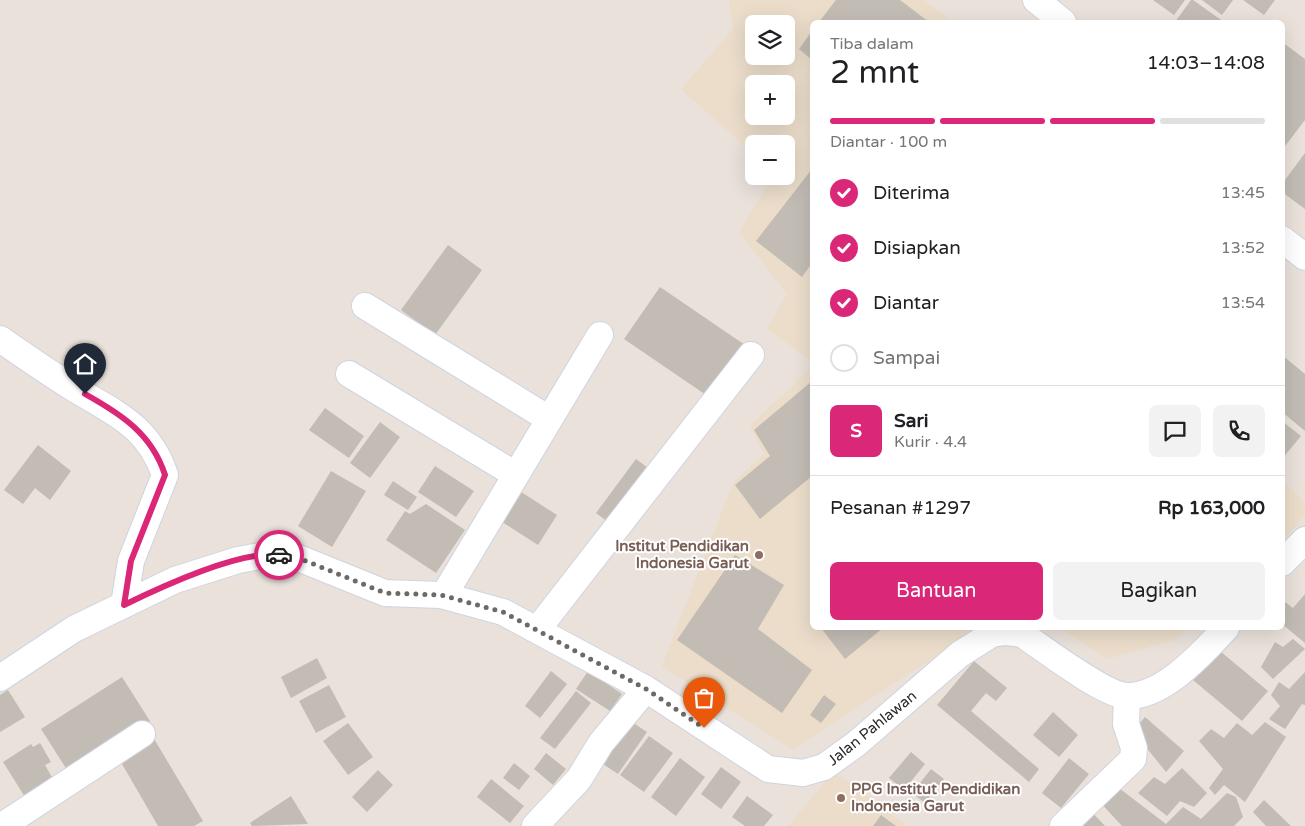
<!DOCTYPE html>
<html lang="id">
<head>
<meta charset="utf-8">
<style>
	body { margin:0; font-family:"Varela Round",sans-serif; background:#f2f2f2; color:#202124; height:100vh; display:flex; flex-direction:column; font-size:19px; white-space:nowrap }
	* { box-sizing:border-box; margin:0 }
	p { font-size:16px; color:#757577 }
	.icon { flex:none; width:28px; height:28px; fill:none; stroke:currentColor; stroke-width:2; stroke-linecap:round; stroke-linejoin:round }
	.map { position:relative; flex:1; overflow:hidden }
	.sheet { position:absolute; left:810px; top:20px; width:475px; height:610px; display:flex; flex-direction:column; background:#fff; border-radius:8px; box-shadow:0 5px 20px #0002 }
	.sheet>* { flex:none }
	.fabs { position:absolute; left:745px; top:15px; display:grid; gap:10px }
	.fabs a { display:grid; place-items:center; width:50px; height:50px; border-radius:8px; background:#fff; box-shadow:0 5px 20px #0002; font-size:25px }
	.pin { position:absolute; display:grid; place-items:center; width:42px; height:42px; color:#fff; margin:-51px -21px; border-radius:50% 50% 50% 0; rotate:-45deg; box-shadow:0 0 5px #0007 }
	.pin .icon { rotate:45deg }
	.courier { position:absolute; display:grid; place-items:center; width:50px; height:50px; margin:-25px; border:4px solid #db2777; border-radius:50%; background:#fff; color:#222; box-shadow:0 1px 6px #0007 }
	.summary em { font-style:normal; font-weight:600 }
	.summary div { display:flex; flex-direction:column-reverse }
	.summary { display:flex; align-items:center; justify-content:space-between; height:85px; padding:0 20px }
	h1 { font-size:32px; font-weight:600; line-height:38px }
	.bar { display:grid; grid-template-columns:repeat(4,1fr); gap:8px 5px; align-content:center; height:60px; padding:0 20px }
	.bar i { height:6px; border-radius:4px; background:#e0e0e0 }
	.bar .active { background:#db2777 }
	.bar p { grid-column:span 4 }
	.line { display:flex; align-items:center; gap:12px; padding:0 20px; border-top:1px solid #e0e0e0 }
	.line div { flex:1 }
	.round { display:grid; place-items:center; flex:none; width:52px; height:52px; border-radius:8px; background:#f2f2f2 }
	ol { padding:0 20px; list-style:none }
	li { display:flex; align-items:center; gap:15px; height:55px }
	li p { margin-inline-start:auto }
	li .icon { padding:5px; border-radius:50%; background:#db2777; color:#fff; stroke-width:4 }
	li:last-child { color:#757577 }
	li i { width:28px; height:28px; border:2px solid #e0e0e0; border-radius:50% }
	.button { display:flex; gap:10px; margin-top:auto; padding:10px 20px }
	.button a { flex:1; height:58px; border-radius:8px; background:#db2777; color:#fff; font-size:20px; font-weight:600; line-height:58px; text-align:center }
	.button a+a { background:#f2f2f2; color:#202124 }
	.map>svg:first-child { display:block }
</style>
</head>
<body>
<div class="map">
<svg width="1305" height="826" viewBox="0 0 1305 826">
	<rect width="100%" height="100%" fill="#e9e1da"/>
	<path fill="#ebddca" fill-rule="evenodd" d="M729,0H924L952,22H812V361L767,329L787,294L739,232L773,176H786V144H754V155L681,89L733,29ZM754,24H786V56H754ZM754,84H786V116H754Z
		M812,366V628H990L960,640L793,750L662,666L733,483L764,454L750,426Z
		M1283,482L1305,502V515L1283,540Z
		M1061,628H1188L1174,640L1107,659Z
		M834,771L907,826H788Z"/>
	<path fill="#c2bcb5" d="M836,0H900L929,22H819Z
		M1153,0H1185L1174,15Z
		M1191,0H1193L1224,22H1175Z
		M1202,0H1233L1222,15Z
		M1243,0H1275L1264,15Z
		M812,31V60L799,49Z
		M1282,42L1305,59V120L1282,150Z
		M1305,153V209L1282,192V184Z
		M812,169V263L802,277L756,241Z
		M448,245L482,270L435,335L401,310Z
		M660,287L745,345L709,397L624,339Z
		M1282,355L1305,374V431L1282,412Z
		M812,381V476L760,519L735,485L770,456L754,430Z
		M325,408L364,436L349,458L309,430Z
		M1282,421L1301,436L1282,459Z
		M380,422L400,437L370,478L350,463Z
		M38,445L71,471L50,500L35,488L23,504L4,490Z
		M636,459L652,471L612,525L596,513Z
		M435,466L474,491L456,517L418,492Z
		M331,471L366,491L332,547L298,526Z
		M393,481L417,497L408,510L384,495Z
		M518,490L557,515L538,545L499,520Z
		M426,504L465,530L436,573L386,540L405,511L410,514Z
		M735,555L784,585L758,629L812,670L782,713L677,640Z
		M1305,594V643L1282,624V600L1293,608Z
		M821,628H883L845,659Z
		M1293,639L1305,649L1273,679L1261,667L1275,642L1283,647Z
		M1220,651L1268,691L1242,721L1193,680Z
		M317,658L327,678L291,698L281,677Z
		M974,661L1007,688L996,701L986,693L971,711L1039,769L1029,782L937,705Z
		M551,671L567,684L540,718L525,706Z
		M588,671L622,694L610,711L576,689Z
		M1305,672V705L1302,704L1285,729L1269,719L1280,706L1271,695L1279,682L1289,689Z
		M122,677L150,721L69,773L41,729Z
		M329,685L346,717L316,733L299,701Z
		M8,690L25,717L0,732V695Z
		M576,691L591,703L555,749L540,738Z
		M824,695L836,704L821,723L810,715Z
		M1053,712L1078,735L1059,757L1033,735Z
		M1145,717L1184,751L1166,772L1133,731Z
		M626,718L647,732L618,774L597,760Z
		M1265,722L1286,737L1245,802L1224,785L1215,795L1209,788L1223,769L1199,741L1211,729L1224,738L1237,723L1252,735Z
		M348,723L373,757L348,775L323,741Z
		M649,736L673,753L644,792L620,775Z
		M153,737L203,821L194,826H158L118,757Z
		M40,743L51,762L45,765L53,779L25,797L3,762L31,744L33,747Z
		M911,752L925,764L904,790L889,778Z
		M546,753L566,769L553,785L534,769Z
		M680,758L705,777L676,816L651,797Z
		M1069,758L1089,774L1061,808L1042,793Z
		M514,763L530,776L519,790L503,778Z
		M721,767L741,782L721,809L701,794Z
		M1182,768L1207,793L1194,807L1180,801L1167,816L1138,793L1154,777L1165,784Z
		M931,769L944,779L925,803L912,793Z
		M378,770L393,785L367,812L352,797Z
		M491,779L524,806L510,823L477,797Z
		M1115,785L1166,824L1183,807L1201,819L1227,793L1236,797L1243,817L1234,826H1122L1099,801Z
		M291,796L308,824L252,826L250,823Z
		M747,796L773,815L764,826H745L732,817Z
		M1264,800L1291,826H1266L1253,812Z
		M1089,809L1105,826H1071Z
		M881,815L896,826H873Z"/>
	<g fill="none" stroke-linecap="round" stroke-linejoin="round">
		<defs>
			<path id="minor" d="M1036,0L1063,22
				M1282,239L1305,257
				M365,306L549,419
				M0,339C23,355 46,371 70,386C112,412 148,424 165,475L131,561L124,605
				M349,374L516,475
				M1282,563L1305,540
				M444,595L600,335
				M537,630L751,355
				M0,678L74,629L175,580L238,560L271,554L296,557L385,593L441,595L503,612L646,689L768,769L803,773L824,767L856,744L960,654L992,634L1006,632L1022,634C1044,649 1104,695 1127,696C1164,697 1203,652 1226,628
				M2,826L142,734
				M535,826L579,779L601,743L646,689
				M1063,826L1133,759L1134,748L1126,724L1127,696"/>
		</defs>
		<use href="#minor" stroke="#cfd4e0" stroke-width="28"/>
		<use href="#minor" stroke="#fff" stroke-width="26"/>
	</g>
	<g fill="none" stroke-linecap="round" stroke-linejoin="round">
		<path stroke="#6c6966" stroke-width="5" stroke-dasharray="0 9" d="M279,555L296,557L385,593L441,595L503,612L646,689L704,728"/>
		<path stroke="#db2777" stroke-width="6" d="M85,394C121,414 152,434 165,475L131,561L124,605C161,587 240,550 279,555"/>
	</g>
	<g fill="#8d6e63" stroke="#fff" stroke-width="2">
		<circle cx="759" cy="555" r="5"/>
		<circle cx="841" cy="798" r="5"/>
	</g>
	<g text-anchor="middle" stroke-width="4" stroke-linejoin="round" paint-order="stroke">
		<g font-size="15" font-weight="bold" fill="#785e54" stroke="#fff" text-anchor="end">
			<text x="749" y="551">Institut Pendidikan<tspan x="749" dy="17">Indonesia Garut</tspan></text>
			<text x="851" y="794" text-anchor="start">PPG Institut Pendidikan<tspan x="851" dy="17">Indonesia Garut</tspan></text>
		</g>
		<g font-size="15" fill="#282828" stroke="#fff">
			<text transform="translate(872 728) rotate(-39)" y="5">Jalan Pahlawan</text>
		</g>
	</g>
</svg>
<div class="fabs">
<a><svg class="icon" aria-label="layers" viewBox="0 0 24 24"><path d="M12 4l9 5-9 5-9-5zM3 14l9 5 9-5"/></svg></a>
<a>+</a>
<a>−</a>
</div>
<div class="pin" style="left:704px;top:728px;background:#ea580c"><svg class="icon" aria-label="bag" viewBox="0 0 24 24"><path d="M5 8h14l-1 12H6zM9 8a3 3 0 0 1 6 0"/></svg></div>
<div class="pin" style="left:85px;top:394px;background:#1f2937"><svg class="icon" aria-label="home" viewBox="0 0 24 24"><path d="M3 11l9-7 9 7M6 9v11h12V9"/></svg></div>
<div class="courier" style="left:279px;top:555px"><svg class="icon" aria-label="car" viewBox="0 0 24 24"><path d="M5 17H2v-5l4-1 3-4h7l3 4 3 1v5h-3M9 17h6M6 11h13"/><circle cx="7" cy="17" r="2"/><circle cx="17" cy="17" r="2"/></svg></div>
<section class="sheet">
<div class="summary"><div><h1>2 mnt</h1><p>Tiba dalam</p></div><em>14:03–14:08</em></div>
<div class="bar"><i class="active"></i><i class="active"></i><i class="active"></i><i></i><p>Diantar · 100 m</p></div>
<ol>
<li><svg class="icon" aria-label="check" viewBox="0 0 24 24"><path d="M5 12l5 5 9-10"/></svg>Diterima<p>13:45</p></li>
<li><svg class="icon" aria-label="check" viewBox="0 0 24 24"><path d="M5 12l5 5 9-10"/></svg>Disiapkan<p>13:52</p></li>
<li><svg class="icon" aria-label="check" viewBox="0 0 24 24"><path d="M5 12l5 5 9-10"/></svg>Diantar<p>13:54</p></li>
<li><i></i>Sampai</li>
</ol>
<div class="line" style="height:90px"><b class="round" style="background:#db2777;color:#fff">S</b><div><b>Sari</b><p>Kurir · 4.4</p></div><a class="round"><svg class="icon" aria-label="chat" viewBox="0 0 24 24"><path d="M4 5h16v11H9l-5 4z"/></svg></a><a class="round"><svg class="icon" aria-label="phone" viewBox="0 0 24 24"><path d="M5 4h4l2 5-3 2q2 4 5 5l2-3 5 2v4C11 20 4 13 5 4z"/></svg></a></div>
<div class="line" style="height:65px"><div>Pesanan #1297</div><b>Rp 163,000</b></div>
<div class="button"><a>Bantuan</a><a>Bagikan</a></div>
</section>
</div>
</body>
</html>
